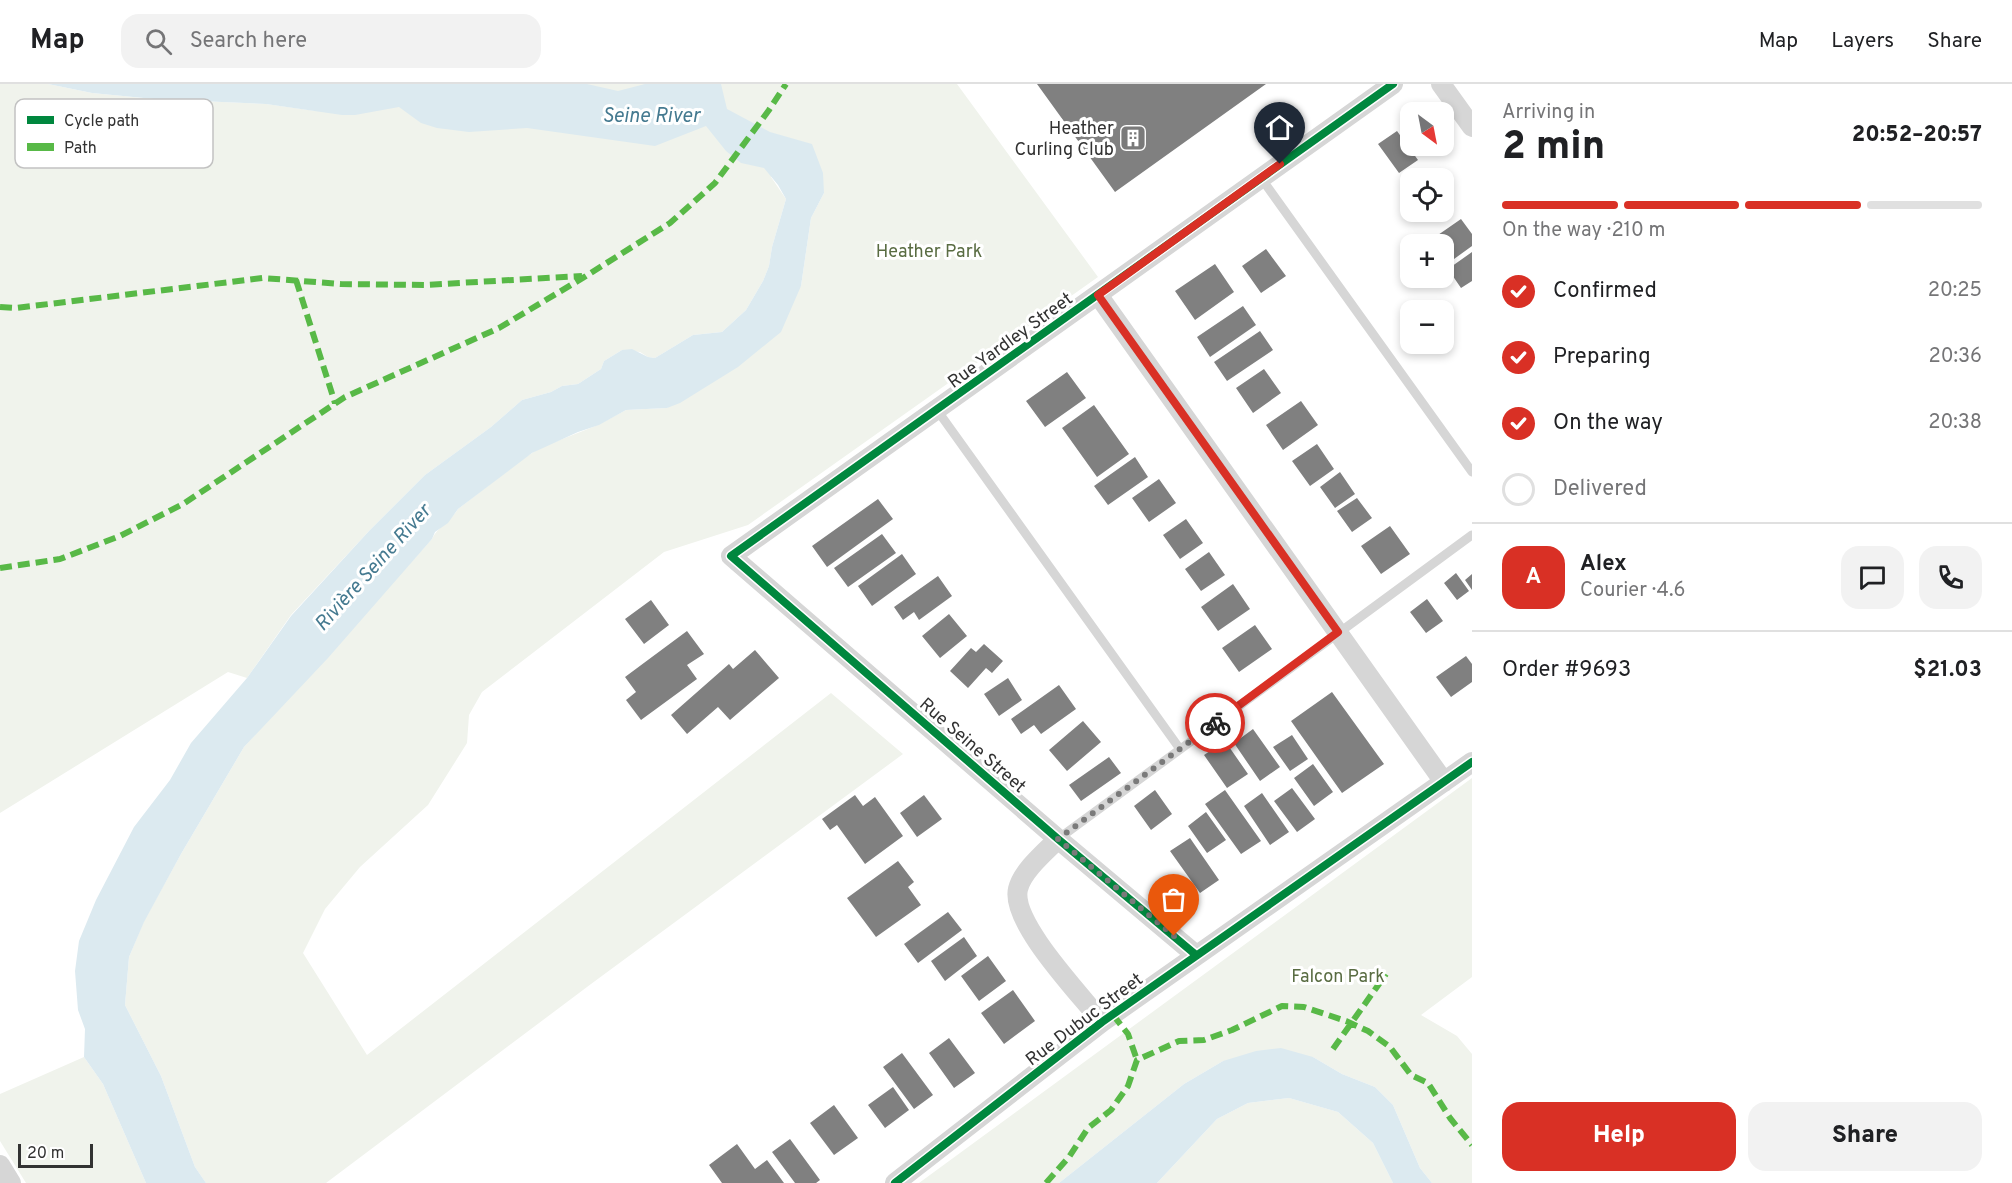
<!DOCTYPE html>
<html lang="en">
<head>
<meta charset="utf-8">
<style>
	body { margin:0; font-family:Overpass,sans-serif; background:#f2f2f2; color:#202124; height:100vh; display:flex; flex-direction:column; font-size:22px; white-space:nowrap }
	* { box-sizing:border-box; margin:0 }
	p { font-size:20px; color:#757577 }
	.icon { flex:none; width:33px; height:33px; fill:none; stroke:currentColor; stroke-width:2; stroke-linecap:round; stroke-linejoin:round }
	.map { position:relative; flex:1; overflow:hidden }
	.sheet { display:flex; flex-direction:column; background:#fff; width:540px }
	.sheet>* { flex:none }
	.needle { width:39px; rotate:148deg }
	.fabs { position:absolute; left:1400px; top:18px; display:grid; gap:12px }
	.fabs a { display:grid; place-items:center; width:54px; height:54px; border-radius:12px; background:#fff; box-shadow:0 3px 9px #0003; font-size:30px }
	.scale { position:absolute; left:18px; bottom:15px; width:75px; box-sizing:border-box; padding-left:6px; border:3px solid #323232; border-top:0; font-size:16px; line-height:21px; white-space:nowrap; color:#323232; -webkit-text-stroke:4px #fff; paint-order:stroke }
	.pin { position:absolute; display:grid; place-items:center; width:51px; height:51px; color:#fff; margin:-62px -26px; border-radius:50% 50% 50% 0; rotate:-45deg; box-shadow:0 0 6px #0007 }
	.pin .icon { rotate:45deg }
	.courier { position:absolute; display:grid; place-items:center; width:60px; height:60px; margin:-30px; border:4px solid #d93025; border-radius:50%; background:#fff; color:#222; box-shadow:0 2px 8px #0007 }
	.head em { font-style:normal; font-weight:800 }
	.head div { display:flex; flex-direction:column-reverse }
	.head { display:flex; align-items:center; justify-content:space-between; height:102px; padding:0 30px }
	h1 { font-size:39px; font-weight:800; line-height:45px }
	.bar { display:grid; grid-template-columns:repeat(4,1fr); gap:9px 6px; align-content:center; height:72px; padding:0 30px }
	.bar i { height:8px; border-radius:4px; background:#e0e0e0 }
	.bar .selected { background:#d93025 }
	.bar p { grid-column:span 4 }
	.line { display:flex; align-items:center; gap:15px; padding:0 30px; border-top:2px solid #e0e0e0 }
	.line div { flex:1 }
	.round { display:grid; place-items:center; flex:none; width:63px; height:63px; border-radius:18px; background:#f2f2f2 }
	ol { padding:0 30px; list-style:none }
	li { display:flex; align-items:center; gap:18px; height:66px }
	li p { margin-inline-start:auto }
	li .icon { padding:6px; border-radius:50%; background:#d93025; color:#fff; stroke-width:4 }
	li:last-child { color:#757577 }
	li i { width:33px; height:33px; border:3px solid #e0e0e0; border-radius:50% }
	.cta { display:flex; gap:12px; margin-top:auto; padding:12px 30px }
	.cta a { flex:1; height:69px; border-radius:18px; background:#d93025; color:#fff; font-size:24px; font-weight:800; line-height:69px; text-align:center }
	.cta a+a { background:#f2f2f2; color:#202124 }
	header { display:flex; align-items:center; gap:36px; box-sizing:border-box; height:84px; padding:0 30px; background:#fff; border-bottom:2px solid #e0e0e0 }
	header strong { font-size:28px }
	nav { display:flex; gap:33px; margin-inline-start:auto; font-size:21px }
	.search { width:420px; height:54px; background:#f2f2f2; display:flex; align-items:center; gap:15px; box-sizing:border-box; padding:0 21px; border-radius:18px; color:#757577; font-size:22px }
	main { display:flex; flex:1; min-height:0 }
	.map>svg:first-child { display:block }
</style>
</head>
<body>
<header>
<strong>Map</strong>
<div class="search"><svg class="icon" aria-label="search" viewBox="0 0 24 24"><circle cx="10" cy="10" r="6"/><path d="M15 15l6 6"/></svg>Search here</div>
<nav><a>Map</a><a>Layers</a><a>Share</a></nav>
</header>
<main>
<div class="map">
<svg width="1472" height="1099" viewBox="0 0 1472 1099">
	<rect width="100%" height="100%" fill="#fff"/>
	<path fill="#f0f3ec" d="M0,0H48L92,9L154,15L266,20L316,27L333,0H957L1098,193L748,441L664,468L482,608L469,631L467,659L428,721L360,783L325,825L303,869L367,971L831,609L903,670L591,900L326,1099H206L195,1083L161,992L125,921L129,873L144,837L181,770L244,663L432,455C437,443 451,437 458,425L524,374L542,363L598,341L626,326L667,324L801,202L811,134L824,109L812,63L771,93L786,115L772,163L769,182L763,197L746,226L722,248L693,251L655,274L648,273L640,268L622,266L604,277L601,285L578,300L562,302L551,308L522,316L491,343L425,391L369,447L291,531L247,594L228,588L0,729Z
		M1472,694V893L1421,931L1457,952L1472,970V1099H1432L1420,1084L1393,1021L1375,1003L1342,990L1313,973L1223,977L1184,1000L1059,1099H919Z
		M84,973L103,1000L146,1099H26L0,1057V1010Z
		M1289,1014L1338,1028L1373,1059L1393,1099H1157L1217,1035L1248,1019Z"/>
	<path fill="#dceaf0" d="M48,0H587L618,7L645,0H721L727,25L770,48L812,60L823,89L824,109L811,134L801,202L781,248L738,283L680,319L667,324L626,326L599,341L578,348L532,369L458,425L448,439L435,448L432,455L328,574L244,663L181,770L144,838L129,873L125,921L161,992L195,1083L206,1099H146L103,1000L84,973L85,945L78,926L75,887L79,857L96,816L134,743L170,696L191,659L247,594L291,532L369,447L425,391L491,343L522,316L551,308L562,302L578,300L601,285L604,277L622,266L632,265L648,273L655,274L693,251L722,248L746,226L763,197L769,182L772,163L786,115L778,101L764,84L741,79L726,67L706,42L655,62L527,44L469,48L437,44L421,39L399,23L355,31H342L266,20L154,15L92,9Z
		M1281,964L1313,973L1342,990L1375,1003L1393,1021L1420,1084L1432,1099H1393L1373,1059L1338,1028L1289,1014L1248,1019L1217,1035L1157,1099H1059L1184,1000L1223,977L1256,967Z"/>
	<path fill="#808080" d="M1037,0H1266L1115,108Z
		M1397,47L1418,76L1399,89L1378,60Z
		M1410,98V118L1400,104Z
		M1461,135L1472,150V162L1443,183V160H1425Z
		M1266,165L1286,192L1261,209L1242,182Z
		M1472,168V197L1461,204L1448,185Z
		M1215,180L1234,208L1195,236L1175,207Z
		M1243,222L1256,241L1210,273L1197,253Z
		M1260,247L1273,266L1227,297L1214,278Z
		M1264,285L1281,309L1253,329L1236,304Z
		M1067,288L1086,314L1045,343L1026,317Z
		M1301,317L1318,341L1283,366L1266,341Z
		M1094,321L1129,370L1097,393L1062,344Z
		M1317,360L1334,385L1310,402L1292,377Z
		M1135,373L1148,393L1108,421L1094,402Z
		M1340,388L1355,410L1335,424L1320,403Z
		M1159,395L1176,419L1149,438L1132,414Z
		M1357,414L1372,434L1352,448L1337,427Z
		M878,415L893,435L827,483L812,462Z
		M1186,435L1203,459L1180,475L1163,451Z
		M1390,442L1410,470L1381,490L1361,462Z
		M882,450L896,469L848,503L834,484Z
		M1209,468L1225,491L1201,507L1185,485Z
		M902,470L916,490L872,522L858,502Z
		M1456,489L1469,507L1457,516L1444,499Z
		M1472,490V506L1465,496Z
		M938,492L952,512L919,536L914,528L903,536L894,523Z
		M1233,500L1250,525L1218,547L1201,523Z
		M1427,515L1443,537L1426,549L1410,528Z
		M651,516L669,541L644,560L625,535Z
		M949,530L967,552L940,574L922,552Z
		M1255,541L1272,565L1239,588L1222,564Z
		M687,547L704,570L687,581L697,595L641,636L626,616L636,608L625,593Z
		M984,560L1003,577L992,589L986,584L968,604L950,587L971,564L976,568Z
		M755,566L779,594L730,636L718,623L687,650L671,631L729,580L733,585Z
		M1466,572L1472,580V598L1451,613L1436,593Z
		M1008,594L1022,616L999,632L984,610Z
		M1059,601L1076,625L1041,650L1034,641L1021,650L1011,635Z
		M1332,608L1384,680L1342,709L1291,637Z
		M1083,637L1101,658L1067,687L1049,666Z
		M1253,645L1280,683L1260,697L1234,659Z
		M1292,651L1308,675L1290,687L1273,663Z
		M1225,657L1248,690L1227,704L1204,671Z
		M1109,673L1121,689L1081,717L1069,701Z
		M1313,680L1333,708L1314,722L1294,694Z
		M1292,704L1315,735L1297,748L1274,717Z
		M1155,706L1172,730L1151,746L1134,722Z
		M1225,706L1261,757L1241,770L1205,720Z
		M1262,709L1289,748L1270,761L1244,722Z
		M855,711L863,722L875,713L903,752L865,780L837,741L830,746L822,735Z
		M924,711L942,735L917,753L900,729Z
		M1206,728L1226,756L1207,769L1188,742Z
		M1190,754L1219,796L1200,809L1170,767Z
		M898,777L914,798L908,803L921,821L876,853L847,814Z
		M948,828L962,846L918,879L904,860Z
		M964,853L977,872L945,897L931,877Z
		M988,872L1006,897L979,917L961,892Z
		M1013,906L1035,937L1004,960L981,929Z
		M949,954L975,989L954,1004L929,969Z
		M902,969L933,1011L914,1025L883,983Z
		M893,1003L909,1026L885,1044L868,1021Z
		M834,1021L858,1054L834,1071L810,1039Z
		M790,1055L820,1096L816,1099H795L772,1068Z
		M737,1060L755,1085L767,1076L784,1099H722L709,1081Z"/>
	<g fill="none" stroke-linecap="round" stroke-linejoin="round">
		<path stroke="#d6d6d6" stroke-width="9" d="M1261,94L1472,388
			M937,326L1180,665
			M1058,755L1472,451"/>
		<path stroke="#d6d6d6" stroke-width="20" d="M1441,0L1472,43
			M1098,211L1444,698
			M1058,755C1046,767 1022,787 1018,805C1010,838 1081,911 1102,938
			M1196,871L1058,755L731,472L1393,0
			M0,1081L11,1099
			M895,1099L1102,938L1472,678"/>
		<path stroke="#58b947" stroke-width="6" stroke-dasharray="12 6" stroke-linecap="butt" d="M296,196L335,319
			M0,223L16,224L263,194L341,200L424,201L582,192
			M0,484L60,475L120,452L183,420L345,313L499,244L586,192L670,139L715,99L769,26L786,0
			M1113,931L1128,950L1137,976
			M1333,965L1386,890
			M1046,1099L1069,1073L1088,1044L1111,1026L1128,1002L1137,976L1179,957L1204,956L1232,946L1282,922L1304,923L1346,937L1368,947L1390,963L1411,991L1428,999L1450,1034L1472,1061"/>
		<defs>
			<path id="cycleway" d="M1196,871L1058,755L731,472L1393,0
				M895,1099L1102,938L1472,678"/>
		</defs>
		<use href="#cycleway" stroke="#fff" stroke-width="11"/>
		<use href="#cycleway" stroke="#00873e" stroke-width="8"/>
	</g>
	<g fill="none" stroke-linecap="round" stroke-linejoin="round">
		<path stroke="#7a7a7a" stroke-width="6" stroke-dasharray="0 10.8" d="M1174,852L1058,755L1215,639"/>
		<path stroke="#d93025" stroke-width="8" d="M1215,639L1338,548L1098,211L1280,80"/>
	</g>
	<defs>
		<symbol id="building-square" viewBox="-11 -11 22 22"><rect x="-9" y="-9" width="18" height="18" rx="4" fill="#7a7a7a" stroke="#fff"/><path d="M-4-6H4V6H1V3H-1V6H-4ZM-2.5-4.3h1.7v1.8h-1.7ZM.8-4.3h1.7v1.8H.8ZM-2.5-1h1.7V.8h-1.7ZM.8-1h1.7V.8H.8Z" fill="#fff"/></symbol>
	</defs>
	<g fill-rule="evenodd">
		<use href="#building-square" x="1118" y="39" width="30" height="30"/>
	</g>
	<g text-anchor="middle" stroke-width="6" stroke-linejoin="round" paint-order="stroke">
		<g font-size="18" fill="#323232" stroke="#fff" text-anchor="end">
			<text x="1114" y="50">Heather<tspan x="1114" dy="21">Curling Club</tspan></text>
		</g>
		<g font-size="18" fill="#596c42" stroke="#fff">
			<text x="929" y="173">Heather Park</text>
			<text x="1338" y="898">Falcon Park</text>
		</g>
		<g font-size="18" fill="#323232" stroke="#fff">
			<text transform="translate(1010 256) rotate(-36)" y="6">Rue Yardley Street</text>
			<text transform="translate(973 661) rotate(41)" y="6">Rue Seine Street</text>
			<text transform="translate(1084 935) rotate(-37)" y="6">Rue Dubuc Street</text>
		</g>
		<g font-size="20" font-style="italic" fill="#457a90" stroke="#fff">
			<text x="651" y="38">Seine River</text>
			<text transform="translate(372 483) rotate(-48)" y="7">Rivière Seine River</text>
		</g>
	</g>
	<rect x="15" y="15" width="198" height="69" rx="9" fill="#fff" stroke="#c2c2c2" stroke-width="1.5"/>
	<rect x="27" y="32" width="27" height="8" fill="#00873e"/>
	<rect x="27" y="59" width="27" height="8" fill="#58b947"/>
	<g font-size="16" fill="#323232">
		<text x="64" y="42">Cycle path</text>
		<text x="64" y="69">Path</text>
	</g>
</svg>
<div class="fabs">
<a><svg class="needle" viewBox="-14 -14 28 28"><path d="M0-13l5 13h-10z" fill="#e53935"/><path d="M0 13l5-13h-10z" fill="#757577"/></svg></a>
<a><svg class="icon" aria-label="locate" viewBox="0 0 24 24"><circle cx="12" cy="12" r="6"/><path d="M12 2v4M12 18v4M2 12h4M18 12h4"/></svg></a>
<a>+</a>
<a>−</a>
</div>
<div class="scale">20 m</div>
<div class="pin" style="left:1174px;top:852px;background:#ea580c"><svg class="icon" aria-label="bag" viewBox="0 0 24 24"><path d="M5 8h14l-1 12H6zM9 8a3 3 0 0 1 6 0"/></svg></div>
<div class="pin" style="left:1280px;top:80px;background:#1f2937"><svg class="icon" aria-label="home" viewBox="0 0 24 24"><path d="M3 11l9-7 9 7M6 9v11h12V9"/></svg></div>
<div class="courier" style="left:1215px;top:639px"><svg class="icon" aria-label="bike" viewBox="0 0 24 24"><circle cx="6" cy="16" r="4"/><circle cx="18" cy="16" r="4"/><path d="M6 16l4-8h5l3 8M10 8l3 8H6M13 5h3"/></svg></div>
</div>
<section class="sheet">
<div class="head"><div><h1>2 min</h1><p>Arriving in</p></div><em>20:52–20:57</em></div>
<div class="bar"><i class="selected"></i><i class="selected"></i><i class="selected"></i><i></i><p>On the way · 210 m</p></div>
<ol>
<li><svg class="icon" aria-label="check" viewBox="0 0 24 24"><path d="M5 12l5 5 9-10"/></svg>Confirmed<p>20:25</p></li>
<li><svg class="icon" aria-label="check" viewBox="0 0 24 24"><path d="M5 12l5 5 9-10"/></svg>Preparing<p>20:36</p></li>
<li><svg class="icon" aria-label="check" viewBox="0 0 24 24"><path d="M5 12l5 5 9-10"/></svg>On the way<p>20:38</p></li>
<li><i></i>Delivered</li>
</ol>
<div class="line" style="height:108px"><b class="round" style="background:#d93025;color:#fff">A</b><div><b>Alex</b><p>Courier · 4.6</p></div><a class="round"><svg class="icon" aria-label="chat" viewBox="0 0 24 24"><path d="M4 5h16v11H9l-5 4z"/></svg></a><a class="round"><svg class="icon" aria-label="phone" viewBox="0 0 24 24"><path d="M5 4h4l2 5-3 2q2 4 5 5l2-3 5 2v4C11 20 4 13 5 4z"/></svg></a></div>
<div class="line" style="height:78px"><div>Order #9693</div><b>$21.03</b></div>
<div class="cta"><a>Help</a><a>Share</a></div>
</section>
</main>
</body>
</html>
